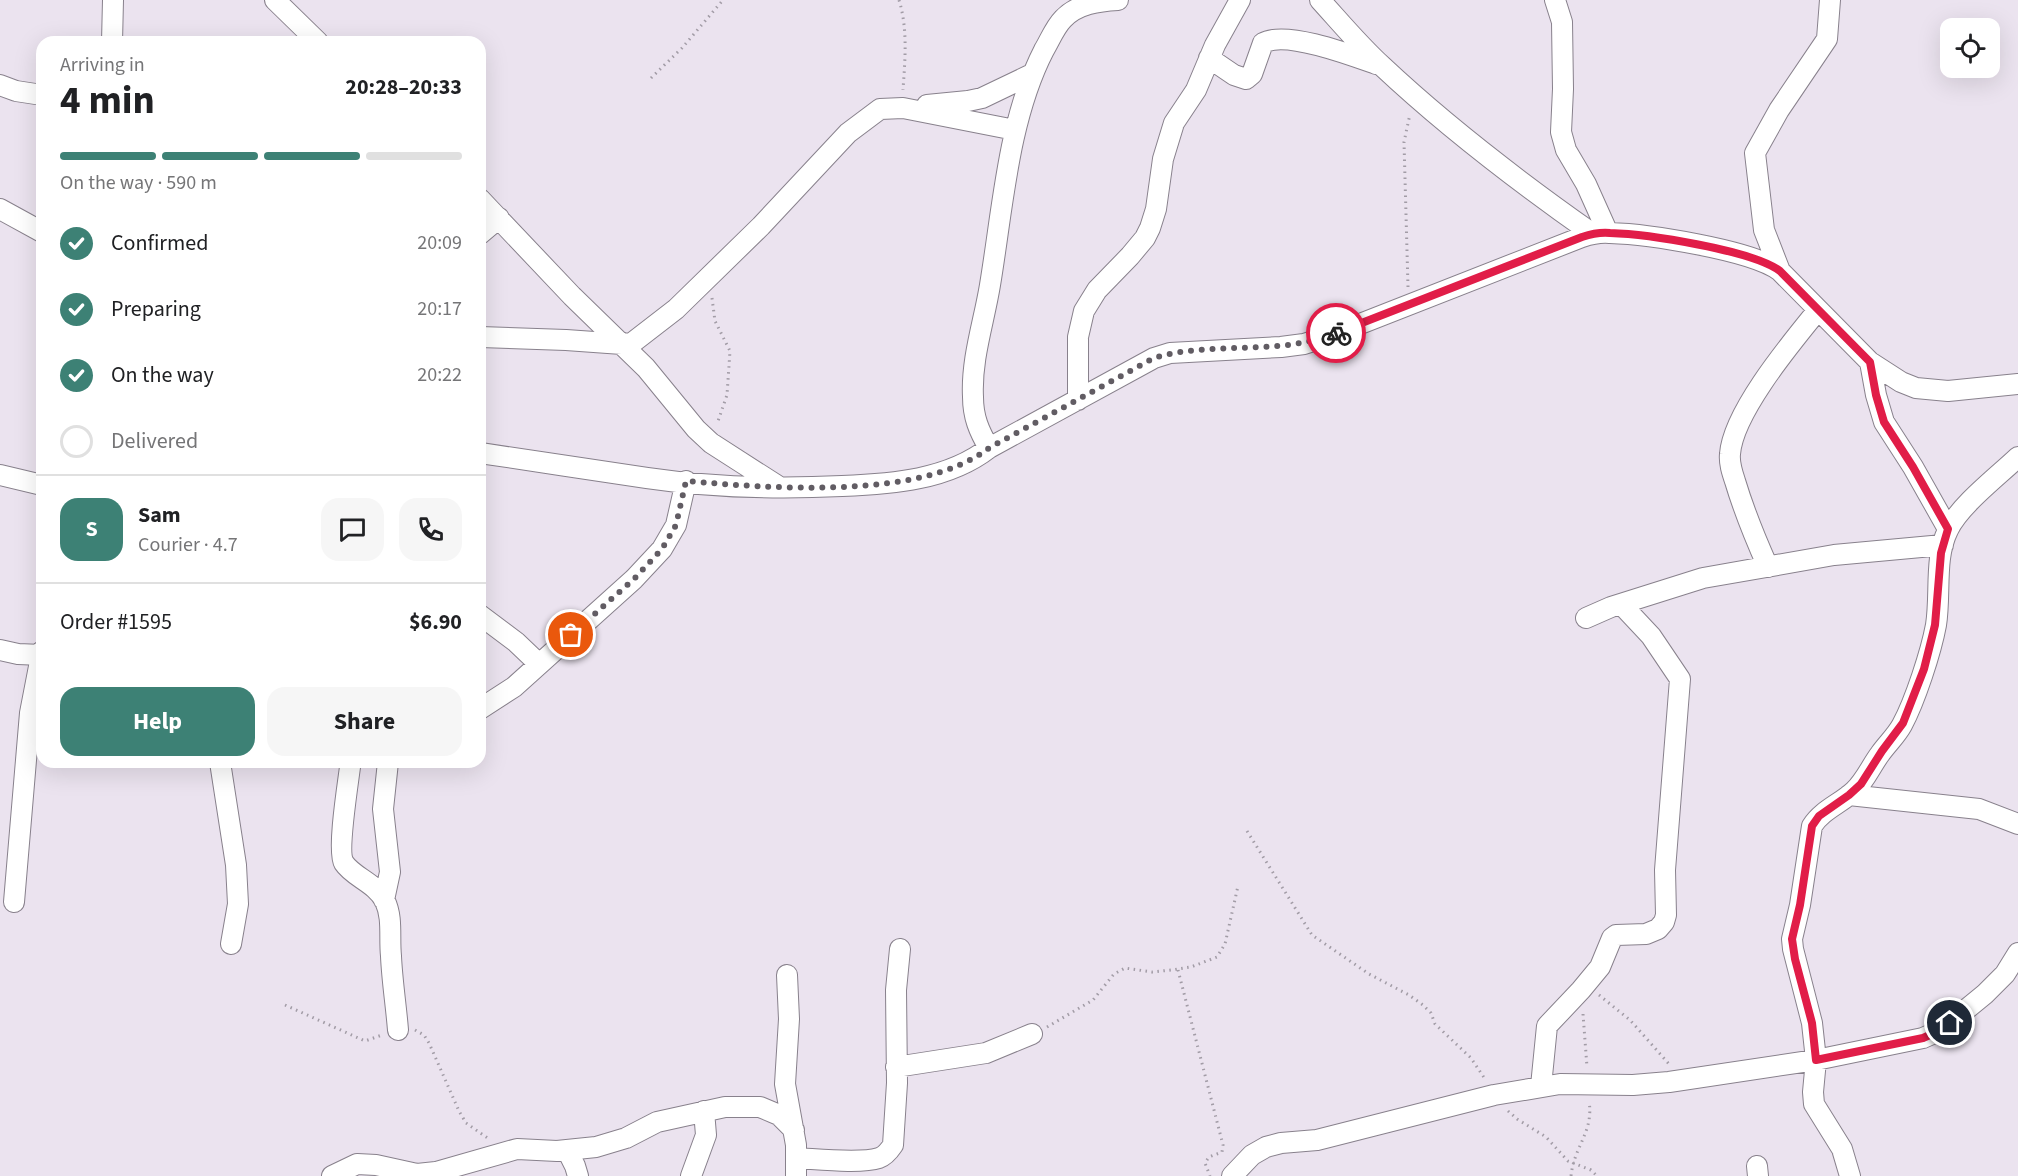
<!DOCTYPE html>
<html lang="en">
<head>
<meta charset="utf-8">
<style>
	body { margin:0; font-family:"Source Sans 3",sans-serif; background:#f6f6f6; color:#202124; height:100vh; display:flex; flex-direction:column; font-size:22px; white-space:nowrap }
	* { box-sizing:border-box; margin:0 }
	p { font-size:20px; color:#757577 }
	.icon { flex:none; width:33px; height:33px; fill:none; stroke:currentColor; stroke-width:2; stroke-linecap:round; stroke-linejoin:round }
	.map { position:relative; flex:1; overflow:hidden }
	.details { position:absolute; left:36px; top:36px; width:450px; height:732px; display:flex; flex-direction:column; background:#fff; border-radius:18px; box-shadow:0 6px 24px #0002 }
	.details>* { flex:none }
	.tools { position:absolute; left:1940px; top:18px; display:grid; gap:12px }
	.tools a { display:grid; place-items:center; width:60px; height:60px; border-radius:12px; background:#fff; box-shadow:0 6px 24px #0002; font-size:30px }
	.pin { position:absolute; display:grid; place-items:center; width:51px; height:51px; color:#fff; margin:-26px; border:3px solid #fff; border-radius:50%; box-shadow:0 2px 6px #0007 }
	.courier { position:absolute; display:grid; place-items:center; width:60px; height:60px; margin:-30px; border:4px solid #e11d48; border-radius:50%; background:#fff; color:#222; box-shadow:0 2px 8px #0007 }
	.overview em { font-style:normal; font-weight:700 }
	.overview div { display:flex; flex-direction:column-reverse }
	.overview { display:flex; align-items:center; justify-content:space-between; height:102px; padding:0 24px }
	h1 { font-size:39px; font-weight:700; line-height:45px }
	.bar { display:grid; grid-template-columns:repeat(4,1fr); gap:9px 6px; align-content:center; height:72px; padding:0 24px }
	.bar i { height:8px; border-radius:4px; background:#e0e0e0 }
	.bar .current { background:#3d8175 }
	.bar p { grid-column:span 4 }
	.line { display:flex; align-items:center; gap:15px; padding:0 24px; border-top:2px solid #e0e0e0 }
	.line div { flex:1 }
	.round { display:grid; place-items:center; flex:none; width:63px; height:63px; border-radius:18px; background:#f6f6f6 }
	ol { padding:0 24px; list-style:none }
	li { display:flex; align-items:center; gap:18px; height:66px }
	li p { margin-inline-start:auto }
	li .icon { padding:6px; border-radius:50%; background:#3d8175; color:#fff; stroke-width:4 }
	li:last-child { color:#757577 }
	li i { width:33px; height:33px; border:3px solid #e0e0e0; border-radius:50% }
	.cta { display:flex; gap:12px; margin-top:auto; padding:12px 24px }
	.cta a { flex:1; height:69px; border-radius:18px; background:#3d8175; color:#fff; font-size:24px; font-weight:700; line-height:69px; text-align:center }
	.cta a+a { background:#f6f6f6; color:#202124 }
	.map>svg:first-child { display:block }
</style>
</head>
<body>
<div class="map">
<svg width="2018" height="1176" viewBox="0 0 2018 1176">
	<rect width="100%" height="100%" fill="#ebe3ef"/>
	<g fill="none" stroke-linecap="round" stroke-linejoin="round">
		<defs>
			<path id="street" d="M275,0L318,42
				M1320,0C1340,22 1360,46 1382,66C1448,128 1519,182 1593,234
				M1555,0L1562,22L1563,89L1561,132L1566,150L1586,184L1608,233
				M112,42L113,0
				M1209,58L1234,75L1246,79L1252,74L1263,43C1286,30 1351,55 1376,64
				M0,85L16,91L42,95
				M927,105L968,101L982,98L1032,74
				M480,199L572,296L646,368L696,429L711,443L778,486
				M0,209L42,232
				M480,234L499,218
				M1780,271L1764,230L1755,153L1779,110L1827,39L1830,0
				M480,337L566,340L622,344L632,343L676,309L761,226L848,133L880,109L903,108L1015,130
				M1870,362L1876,395L1884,422L1913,467L1948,529
				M1078,400V337L1084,311L1097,290L1130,256L1145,238L1150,228L1156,209L1163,159L1174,123L1196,90L1215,45L1240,0
				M989,448C979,431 973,417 973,397C971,359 984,322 990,285C1003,207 1008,120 1044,50C1050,40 1055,27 1063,19C1077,4 1099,1 1118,0
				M480,453C536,461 591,470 647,478C708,487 780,489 842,486C892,484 948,480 989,448L1154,358L1170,353L1281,347L1304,344L1332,335L1582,237C1591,234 1600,232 1610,233C1647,234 1752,250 1780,271L1870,362L1901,382L1916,388L1948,391L2018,384
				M0,475L42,485
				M1768,567C1755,538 1744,511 1735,481C1732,472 1729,463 1730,454C1733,412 1792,342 1818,310
				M480,615L516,642L538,663
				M1586,618L1611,607L1703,578L1834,555L1943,545
				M0,650L18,654L42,655
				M480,709L514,687L634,579L662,549L676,525L686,481
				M220,762L236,865L238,904L231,944
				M350,767C348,783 337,852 344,863C353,877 376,883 385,901C393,918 389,937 391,956C392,980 396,1005 398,1030
				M1849,795L1979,809L2018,824
				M384,900L390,872L383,809L388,762
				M14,902L30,713L42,651
				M787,975L789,1019L785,1084L796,1145V1176
				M896,1067L986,1053L1032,1034
				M1541,1086L1547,1026L1581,990L1600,967L1612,938L1616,935L1646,934L1658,929L1664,922L1666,915L1665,870L1680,679L1651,636L1621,604
				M567,1150L575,1166L578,1176
				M796,1158C817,1159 860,1164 879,1158C885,1156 889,1151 893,1145L897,1083L896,990L900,949
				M1757,1166L1758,1176
				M332,1176L357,1164L376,1165L417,1174L436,1172L517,1149L557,1151L596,1147L626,1138L657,1122L725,1107H760L779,1115L794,1130
				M691,1176L706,1135L704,1111
				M1232,1176L1252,1155L1266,1147L1281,1143L1317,1140L1494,1095L1560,1084L1633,1085L1669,1082L1816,1060L1923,1038L1941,1030L1985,994L2005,974L2018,953
				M1850,1176L1842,1149L1814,1104L1813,1092L1816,1060L1812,1023L1793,949L1792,939L1800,905L1812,826C1822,810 1840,804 1854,791C1865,781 1871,766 1880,754C1887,744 1896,736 1902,725C1915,701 1931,652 1936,625C1941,594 1934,558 1948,530C1959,506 1998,476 2018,457"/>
		</defs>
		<use href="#street" stroke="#88818c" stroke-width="22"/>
		<path stroke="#a29ca6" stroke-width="3" stroke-dasharray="1.5 4.5" stroke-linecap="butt" d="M899,0C908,29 905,60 903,90
			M651,78L682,48L723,0
			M1408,287L1404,142L1410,114
			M712,298L715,321L730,351L727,395L717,424
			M1247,831L1312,935L1369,974L1409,995L1423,1005L1431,1013L1435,1024L1471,1058L1485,1079
			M1178,970L1223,1145L1222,1152L1209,1157L1205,1163L1210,1176
			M1599,995L1630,1020L1669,1064
			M285,1005L365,1041L382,1035
			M1583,1014L1587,1067
			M1047,1027L1093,1000L1114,974L1125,968L1152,972L1171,970L1191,967L1217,957L1225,944L1238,886
			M415,1030L424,1035L429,1043L459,1111L466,1123L489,1139
			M1508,1111L1517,1119L1546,1137L1568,1161L1591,1170L1597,1176
			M1571,1176C1574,1146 1594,1132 1589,1101"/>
		<use href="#street" stroke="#fff" stroke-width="20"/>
	</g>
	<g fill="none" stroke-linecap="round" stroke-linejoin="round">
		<path stroke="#615c63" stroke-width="6" stroke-dasharray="0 10.8" d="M571,635L634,579L662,549L676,525L686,481C769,488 920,501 989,448L1154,358C1213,340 1277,357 1336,333"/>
		<path stroke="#e11d48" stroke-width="8" d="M1336,333L1582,237C1591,234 1600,232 1610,233C1646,234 1752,250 1780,271L1870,362L1876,395L1884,422L1913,467L1948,529L1941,553L1935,625L1924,669L1903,723L1882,751L1861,784L1849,795L1819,816L1812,826L1800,905L1792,939L1795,959L1812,1023L1816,1060L1923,1038L1941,1030L1950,1023"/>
	</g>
</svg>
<div class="tools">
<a><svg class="icon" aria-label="locate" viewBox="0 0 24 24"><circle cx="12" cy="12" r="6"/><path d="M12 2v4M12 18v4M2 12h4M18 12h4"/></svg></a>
</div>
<div class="pin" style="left:571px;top:635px;background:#ea580c"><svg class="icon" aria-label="bag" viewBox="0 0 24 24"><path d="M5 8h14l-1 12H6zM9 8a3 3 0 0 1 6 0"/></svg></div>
<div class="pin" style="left:1950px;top:1023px;background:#1f2937"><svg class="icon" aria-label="home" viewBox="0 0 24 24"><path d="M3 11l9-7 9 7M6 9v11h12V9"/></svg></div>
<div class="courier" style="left:1336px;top:333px"><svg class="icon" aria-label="bike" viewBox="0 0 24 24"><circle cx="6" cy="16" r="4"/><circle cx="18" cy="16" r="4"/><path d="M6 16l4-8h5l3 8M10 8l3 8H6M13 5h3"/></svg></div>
<section class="details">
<div class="overview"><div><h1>4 min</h1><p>Arriving in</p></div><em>20:28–20:33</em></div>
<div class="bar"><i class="current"></i><i class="current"></i><i class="current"></i><i></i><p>On the way · 590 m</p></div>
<ol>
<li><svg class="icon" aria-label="check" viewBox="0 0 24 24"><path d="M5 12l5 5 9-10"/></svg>Confirmed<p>20:09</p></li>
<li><svg class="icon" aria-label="check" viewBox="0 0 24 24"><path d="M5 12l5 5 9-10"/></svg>Preparing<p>20:17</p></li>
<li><svg class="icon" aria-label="check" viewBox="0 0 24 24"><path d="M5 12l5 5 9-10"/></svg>On the way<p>20:22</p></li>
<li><i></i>Delivered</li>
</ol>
<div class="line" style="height:108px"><b class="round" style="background:#3d8175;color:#fff">S</b><div><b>Sam</b><p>Courier · 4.7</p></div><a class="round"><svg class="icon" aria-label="chat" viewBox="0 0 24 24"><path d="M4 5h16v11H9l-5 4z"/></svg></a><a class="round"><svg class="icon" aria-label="phone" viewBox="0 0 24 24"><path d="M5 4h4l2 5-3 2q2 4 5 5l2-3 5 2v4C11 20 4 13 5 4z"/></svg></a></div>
<div class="line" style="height:78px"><div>Order #1595</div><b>$6.90</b></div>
<div class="cta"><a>Help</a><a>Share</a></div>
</section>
</div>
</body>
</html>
